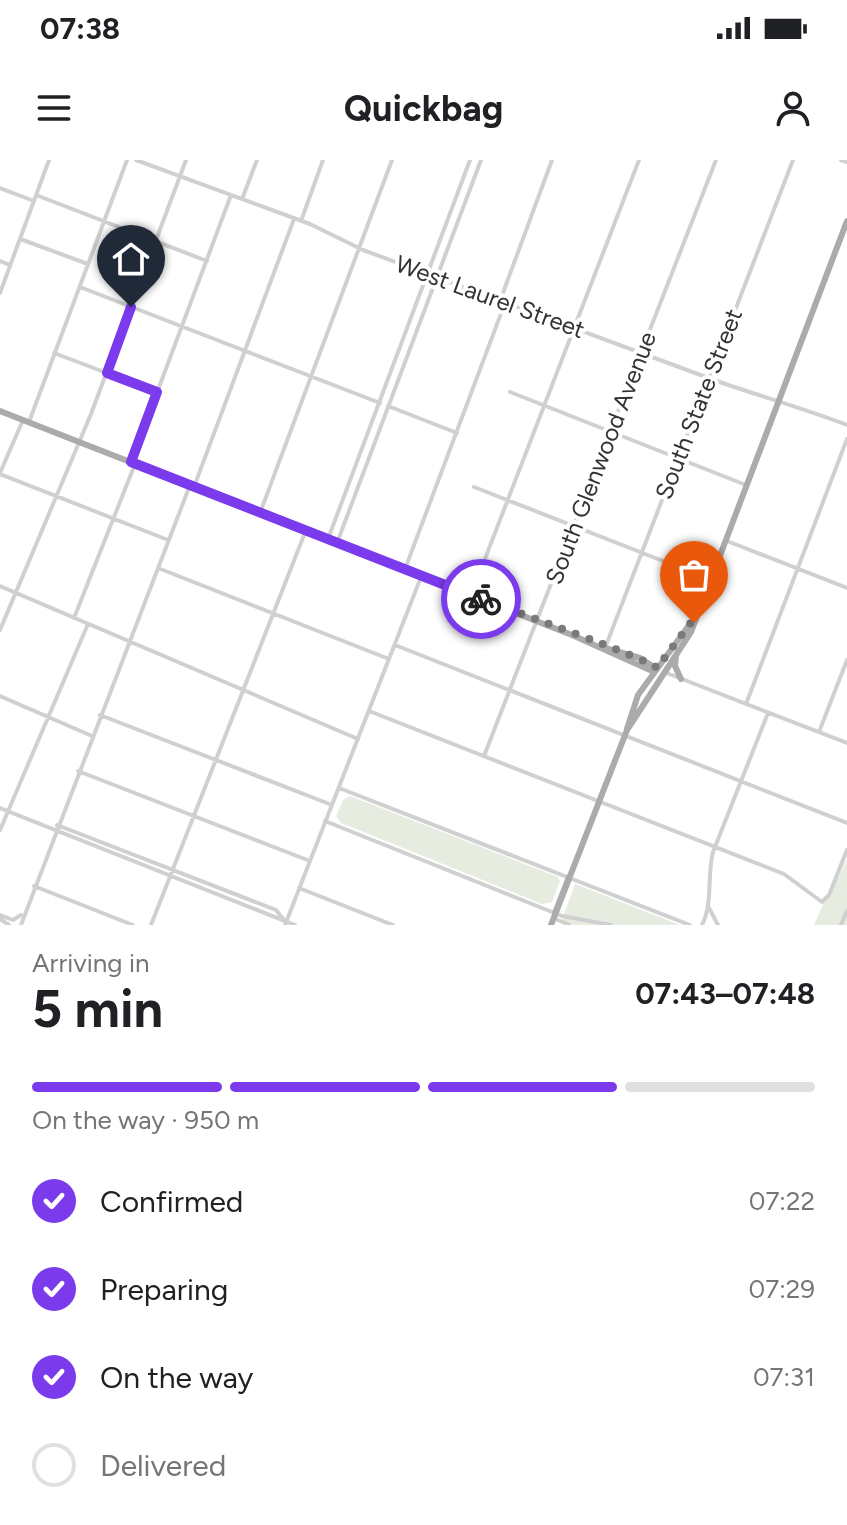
<!DOCTYPE html>
<html lang="en">
<head>
<meta charset="utf-8">
<style>
	body { margin:0; font-family:Figtree,sans-serif; background:#f2f2f2; color:#202124; height:100vh; display:flex; flex-direction:column; font-size:30px; white-space:nowrap }
	* { box-sizing:border-box; margin:0 }
	p { font-size:26px; color:#757577 }
	.icon { flex:none; width:44px; height:44px; fill:none; stroke:currentColor; stroke-width:2; stroke-linecap:round; stroke-linejoin:round }
	.map { position:relative; height:765px; overflow:hidden }
	.side { display:flex; flex-direction:column; background:#fff; flex:1 }
	.side>* { flex:none }
	.pin { position:absolute; display:grid; place-items:center; width:68px; height:68px; color:#fff; margin:-82px -34px; border-radius:50% 50% 50% 0; rotate:-45deg; box-shadow:0 0 8px #0007 }
	.pin .icon { rotate:45deg }
	.courier { position:absolute; display:grid; place-items:center; width:80px; height:80px; margin:-40px; border:6px solid #7c3aed; border-radius:50%; background:#fff; color:#222; box-shadow:0 2px 10px #0007 }
	.overview em { font-style:normal; font-weight:700 }
	.overview div { display:flex; flex-direction:column-reverse }
	.overview { display:flex; align-items:center; justify-content:space-between; height:136px; padding:0 32px }
	h1 { font-size:52px; font-weight:700; line-height:60px }
	.bar { display:grid; grid-template-columns:repeat(4,1fr); gap:12px 8px; align-content:center; height:96px; padding:0 32px }
	.bar i { height:10px; border-radius:6px; background:#e0e0e0 }
	.bar .active { background:#7c3aed }
	.bar p { grid-column:span 4 }
	ol { padding:0 32px; list-style:none }
	li { display:flex; align-items:center; gap:24px; height:88px }
	li p { margin-inline-start:auto }
	li .icon { padding:8px; border-radius:50%; background:#7c3aed; color:#fff; stroke-width:4 }
	li:last-child { color:#757577 }
	li i { width:44px; height:44px; border:4px solid #e0e0e0; border-radius:50% }
	.status { display:flex; justify-content:space-between; align-items:center; height:56px; padding:0 40px; background:#fff; direction:ltr }
	.status svg { height:22px; fill:currentColor }
	header { display:flex; justify-content:space-between; align-items:center; height:104px; padding:0 32px; background:#fff; font-size:36px; font-weight:700 }
	.map>svg:first-child { display:block }
</style>
</head>
<body>
<div class="status"><b>07:38</b><svg viewBox="0 0 49 12"><path d="M0 12V9h3v3zM5 12V6h3v6zM10 12V3h3v9zM15 12V0h3v12zM26 1h20v11H26zM47 4h2v5h-2z"/></svg></div>
<header><svg class="icon" aria-label="menu" viewBox="0 0 24 24"><path d="M4 6h16M4 12h16M4 18h16"/></svg>Quickbag<svg class="icon" aria-label="person" viewBox="0 0 24 24"><circle cx="12" cy="8" r="4"/><path d="M4 21q1-7 8-7t8 7"/></svg></header>
<div class="map">
<svg width="847" height="765" viewBox="0 0 847 765">
	<rect width="100%" height="100%" fill="#fff"/>
	<path fill="#e6ecdf" d="M350,636L558,717L560,721L552,742L542,744L341,663L336,656L343,640Z
		M847,699V765H814C823,742 837,723 847,699Z
		M575,724L680,765H575L562,760Z"/>
	<g fill="none" stroke-linecap="round" stroke-linejoin="round">
		<path stroke="#d0d0d0" stroke-width="4" d="M136,0L310,64L363,90L714,220C759,236 803,248 847,265
			M841,0L847,2
			M0,28L34,41
			M36,35L207,101
			M242,39L257,0
			M301,61L323,0
			M20,79L88,104
			M0,101L10,105
			M80,127L380,243
			M0,133L49,0
			M500,141L552,0
			M54,193L157,232
			M510,232L746,325
			M388,246L457,273
			M29,262L127,0
			M131,302L231,35
			M0,313L23,260
			M0,314L168,380
			M194,327L294,59
			M474,327L709,419
			M260,353L392,0
			M328,379L470,0
			M727,381L847,428
			M337,383L481,0
			M158,408L389,499
			M405,409L505,143
			M0,426L358,579
			M471,435L639,0
			M74,458L135,304
			M0,470L91,254L186,0
			M395,485L847,663
			M605,488L793,0
			M664,512L847,583
			M0,536L92,576
			M746,544L847,279
			M369,551L784,714L822,742L829,735L847,690
			M100,555L332,645
			M819,572L847,500
			M484,596L716,0
			M78,611L310,701
			M339,628L690,765
			M0,648L295,765
			M325,661L562,756L611,765
			M57,665L276,750L284,760
			M0,670L88,464
			M34,726L133,765
			M299,728L393,765
			M708,746L718,765
			M0,755L13,760L21,755
			M553,758L570,765
			M0,759L9,765
			M21,765L190,325
			M151,765L306,370
			M285,765L421,417
			M702,765C713,744 707,715 713,692L768,553
			M841,765L847,751"/>
		<path stroke="#ababab" stroke-width="6" d="M0,251L572,475L650,510L657,508
			M605,488L640,498L657,509
			M676,496L675,506L681,519
			M627,569L638,535L695,457
			M555,753L569,717
			M551,765L627,570L691,472L847,61"/>
	</g>
	<g fill="none" stroke-linecap="round" stroke-linejoin="round">
		<path stroke="#7a7a7a" stroke-width="8" stroke-dasharray="0 14.4" d="M481,439C505,448 651,500 657,508L695,457L694,463"/>
		<path stroke="#7c3aed" stroke-width="10" d="M131,147L107,213L157,232L131,302L481,439"/>
	</g>
	<g text-anchor="middle" stroke-width="8" stroke-linejoin="round" paint-order="stroke">
		<g font-size="24" fill="#333" stroke="#fff">
			<text transform="translate(490 137) rotate(20)" y="8">West Laurel Street</text>
			<text transform="translate(699 244) rotate(-69)" y="8">South State Street</text>
			<text transform="translate(601 298) rotate(-69)" y="8">South Glenwood Avenue</text>
		</g>
	</g>
</svg>
<div class="pin" style="left:694px;top:463px;background:#ea580c"><svg class="icon" aria-label="bag" viewBox="0 0 24 24"><path d="M5 8h14l-1 12H6zM9 8a3 3 0 0 1 6 0"/></svg></div>
<div class="pin" style="left:131px;top:147px;background:#1f2937"><svg class="icon" aria-label="home" viewBox="0 0 24 24"><path d="M3 11l9-7 9 7M6 9v11h12V9"/></svg></div>
<div class="courier" style="left:481px;top:439px"><svg class="icon" aria-label="bike" viewBox="0 0 24 24"><circle cx="6" cy="16" r="4"/><circle cx="18" cy="16" r="4"/><path d="M6 16l4-8h5l3 8M10 8l3 8H6M13 5h3"/></svg></div>
</div>
<section class="side">
<div class="overview"><div><h1>5 min</h1><p>Arriving in</p></div><em>07:43–07:48</em></div>
<div class="bar"><i class="active"></i><i class="active"></i><i class="active"></i><i></i><p>On the way · 950 m</p></div>
<ol>
<li><svg class="icon" aria-label="check" viewBox="0 0 24 24"><path d="M5 12l5 5 9-10"/></svg>Confirmed<p>07:22</p></li>
<li><svg class="icon" aria-label="check" viewBox="0 0 24 24"><path d="M5 12l5 5 9-10"/></svg>Preparing<p>07:29</p></li>
<li><svg class="icon" aria-label="check" viewBox="0 0 24 24"><path d="M5 12l5 5 9-10"/></svg>On the way<p>07:31</p></li>
<li><i></i>Delivered</li>
</ol>
</section>
</body>
</html>
